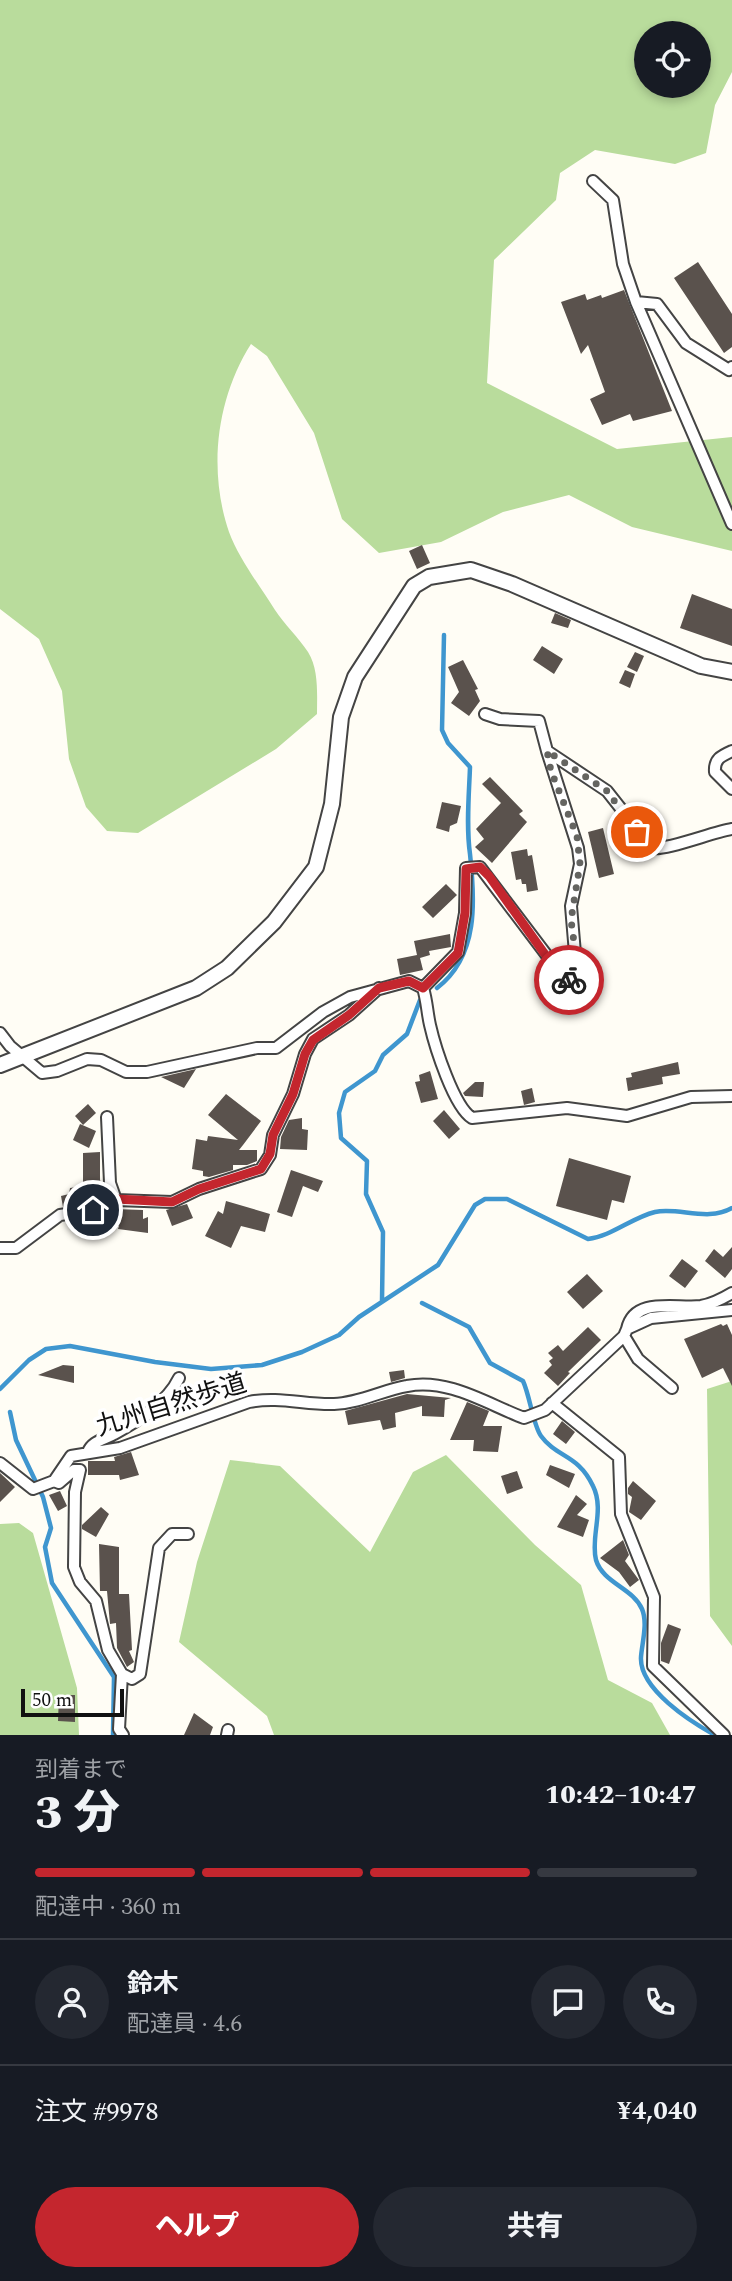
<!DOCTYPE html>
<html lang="ja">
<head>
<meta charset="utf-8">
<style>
	body { margin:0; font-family:Spectral,"Noto Sans JP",serif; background:#242831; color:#f1f3f6; height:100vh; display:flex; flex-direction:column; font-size:26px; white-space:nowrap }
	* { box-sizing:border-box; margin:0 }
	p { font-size:23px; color:#9ea1a6 }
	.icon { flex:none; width:38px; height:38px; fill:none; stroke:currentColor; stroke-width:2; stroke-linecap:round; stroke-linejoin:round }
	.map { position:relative; height:1735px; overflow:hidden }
	.panel { display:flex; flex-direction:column; background:#171b24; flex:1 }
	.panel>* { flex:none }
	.controls { position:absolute; left:634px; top:21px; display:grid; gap:14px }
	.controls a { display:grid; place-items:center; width:77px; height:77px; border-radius:50%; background:#171b24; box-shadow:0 4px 10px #0003; font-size:35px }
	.scale { position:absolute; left:21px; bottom:18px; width:103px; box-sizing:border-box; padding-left:7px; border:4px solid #111; border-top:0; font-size:19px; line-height:24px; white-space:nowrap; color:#111; -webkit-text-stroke:5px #fff; paint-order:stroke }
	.pin { position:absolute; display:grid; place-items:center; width:60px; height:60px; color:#fff; margin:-30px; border:4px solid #fff; border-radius:50%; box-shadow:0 2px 7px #0007 }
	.courier { position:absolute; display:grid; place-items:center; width:70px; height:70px; margin:-35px; border:5px solid #c4262e; border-radius:50%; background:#fff; color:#222; box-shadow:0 2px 9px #0007 }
	.headline em { font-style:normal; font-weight:800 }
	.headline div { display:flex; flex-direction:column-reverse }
	.headline { display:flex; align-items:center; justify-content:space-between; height:119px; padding:0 35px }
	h1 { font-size:46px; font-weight:800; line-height:52px }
	.bar { display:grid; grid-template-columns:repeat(4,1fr); gap:10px 7px; align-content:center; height:84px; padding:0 35px }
	.bar i { height:9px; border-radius:5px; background:#363941 }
	.bar .selected { background:#c4262e }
	.bar p { grid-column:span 4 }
	.line { display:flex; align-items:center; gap:18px; padding:0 35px; border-top:2px solid #363941 }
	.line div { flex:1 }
	.round { display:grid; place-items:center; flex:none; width:74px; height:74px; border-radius:37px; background:#242831 }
	.primary-button { display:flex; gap:14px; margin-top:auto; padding:14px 35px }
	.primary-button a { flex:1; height:80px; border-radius:42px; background:#c4262e; color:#fff; font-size:28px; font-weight:800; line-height:80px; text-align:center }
	.primary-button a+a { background:#242831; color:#f1f3f6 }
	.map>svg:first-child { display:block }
</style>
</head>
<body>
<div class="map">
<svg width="732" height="1735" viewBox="0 0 732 1735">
	<rect width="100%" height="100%" fill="#fffdf5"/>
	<path fill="#b9dc9c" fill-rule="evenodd" d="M0,0H732V72L715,105L706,153L675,164L595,150L560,173L556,200L494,260L487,383L617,449L732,437V551L632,527L569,495L503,512L441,542L379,553L342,519L314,433L267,356L251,344C216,399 208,471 229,532C239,559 260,586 275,610C285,625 298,637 308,652C319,669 317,695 317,714L276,749L138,833L107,831L86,807L69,759L62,691L39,639L0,609ZM646,33H698V86H646Z
		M732,1381V1646L710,1616L707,1389Z
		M446,1455L535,1545L581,1585L608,1680L652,1703L670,1735H274L267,1716L179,1642L197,1562L230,1460L280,1466L370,1552L413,1472Z
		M19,1523L33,1533L77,1688L79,1735H0V1524Z"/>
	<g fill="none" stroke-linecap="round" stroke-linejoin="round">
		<path stroke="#3f96cf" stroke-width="4.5" d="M437,988C479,956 475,900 470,854C466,826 469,795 470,767L448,743L442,730L444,635
			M382,1301L383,1232L366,1194L367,1161L341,1138L339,1113L345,1092L375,1071L383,1055L407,1034L420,1000
			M422,1303L469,1327L490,1363L523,1381C530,1396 533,1425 541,1436C557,1458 578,1454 593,1486C605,1510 590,1537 596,1560C603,1583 633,1588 642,1609C648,1623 642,1643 641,1657C639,1689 691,1722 715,1735
			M0,1389L29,1360L46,1349L70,1346L155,1362L211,1369L262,1365L302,1352L339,1335L359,1317L438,1265L475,1205L485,1199H507L588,1239C612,1236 631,1218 655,1212C679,1207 708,1222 732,1208
			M10,1412L16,1440L43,1497L51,1528L45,1547L52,1583L114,1677L113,1735"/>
	</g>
	<path fill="#5a524d" d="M698,262L732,314V347L724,353L674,278Z
		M624,290L672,411L633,421L630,414L602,425L590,399L605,392L588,345L581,354L561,302L585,294L587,300L601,295L602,298Z
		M422,545L430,563L417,569L409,551Z
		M692,594L732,609V646L680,628Z
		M555,613L571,620L568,628L551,623Z
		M542,646L563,659L554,674L533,660Z
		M635,652L644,656L637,672L627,667Z
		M463,660L478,689L475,690L480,701L469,716L451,703L459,692L448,667Z
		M625,670L635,674L630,688L619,683Z
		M490,777L523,811L519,814L527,822L492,863L475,847L484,839L476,829L501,803L482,784Z
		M442,802L461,806L457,823L450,826L449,832L436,828Z
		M603,828L614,874L599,878L588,832Z
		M527,849L528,856L532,855L538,890L527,892L526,884H522L521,879L516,880L511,852Z
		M446,884L457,895L433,918L422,907Z
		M450,934L451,947L429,951L430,955L420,958L423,970L400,975L397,959L417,955L414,941Z
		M678,1062L680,1074L662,1077L663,1084L628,1091L626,1078L632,1077L631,1073Z
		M196,1069L184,1088L161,1077Z
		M430,1071L438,1099L421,1103L415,1082L420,1081L419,1075Z
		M475,1082H484L483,1097L465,1096L463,1093Z
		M532,1088L535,1102L524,1105L521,1091Z
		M226,1094L261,1121L243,1145L241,1143L243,1145L239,1150H257V1161L247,1165H233V1170L209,1177L203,1176V1171L192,1169L196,1139L207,1141L208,1136L238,1140L208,1115Z
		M88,1104L96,1113L83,1125L75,1116Z
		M444,1110L460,1129L449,1139L433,1121Z
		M302,1118V1129L308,1130L307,1150L280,1149L281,1137L289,1120Z
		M80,1124L96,1131L89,1148L73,1140Z
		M100,1152V1180L106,1196L91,1202L63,1207L61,1196L69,1194L70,1188L83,1186V1153Z
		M569,1158L631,1176L624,1203L612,1200L607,1220L556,1206Z
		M291,1170L323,1181L318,1192L303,1186L292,1217L277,1212Z
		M226,1201L270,1214L265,1232L241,1226L231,1248L205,1236L218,1211L223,1214Z
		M187,1204L193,1218L172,1226L166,1210Z
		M114,1209L143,1210V1219L148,1217V1233L118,1229L119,1226H99V1216Z
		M732,1247V1269L725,1278L705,1261L714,1249L723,1257Z
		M682,1259L698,1271L685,1288L669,1276Z
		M587,1274L603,1291L583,1309L567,1292Z
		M721,1324L723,1326L727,1324L732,1335V1386L723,1368L702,1378L684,1339Z
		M588,1327L601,1340L568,1372L570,1373L558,1386L544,1373L552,1365L549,1361L553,1358L548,1353L558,1345L563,1351Z
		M63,1365L74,1366V1383L38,1375Z
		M404,1370L405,1378L391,1382L389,1372Z
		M407,1394L451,1398L445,1400L444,1417L422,1416V1406L395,1413L396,1427L383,1430L380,1420L348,1425L345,1411Z
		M467,1402L489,1411L483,1426H502L498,1452L473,1451L474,1440H450Z
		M562,1421L575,1432L566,1444L553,1434Z
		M131,1452L139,1475L120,1480L119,1475H88V1461H115L114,1457Z
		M550,1465L575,1474L569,1488L546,1475Z
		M517,1471L523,1488L507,1494L501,1476Z
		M0,1473L15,1487L0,1502Z
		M633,1481L656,1501L641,1520L629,1512L632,1497L628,1494V1488Z
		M60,1491L67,1506L58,1511L49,1495Z
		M576,1495L587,1504L577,1515L589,1520L583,1537L557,1527Z
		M101,1507L109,1514L96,1537L82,1529V1525Z
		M623,1540L629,1555L625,1561L639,1580L630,1587L619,1572L600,1558Z
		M99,1544L119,1547V1594H129L132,1650L129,1651L134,1662L127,1667L117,1648L116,1623L110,1624L107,1591H100Z
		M668,1624L681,1629L669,1664L661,1661V1643Z
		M59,1695H75V1722L58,1721Z
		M194,1713L213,1727L210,1735H184Z"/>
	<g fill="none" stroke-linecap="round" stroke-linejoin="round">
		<defs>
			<path id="minor" d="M593,181L613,200L623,264L636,302L732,524
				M636,302L657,304L686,343L729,370L732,367
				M485,714L500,719L539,721L547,751
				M732,751C721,756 714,759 715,772L732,789
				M732,829C713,832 665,851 652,848L607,791L547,751L578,848L580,864L571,906L577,977L572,981L564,978L480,867L466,868L465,913L458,952L423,988C427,1001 427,1012 430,1025C435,1047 454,1107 472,1118L567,1108L627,1116L691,1097L732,1096
				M0,1033L10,1046L42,1073L57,1071L87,1059L101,1060L126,1072H147L257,1048H276L323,1012L350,997L409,981L423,988
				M107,1117L110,1183L116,1200
				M0,1248H16L60,1215L93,1210L116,1200L172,1202L199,1189L261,1169L270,1155L273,1135L293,1094L305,1054L313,1039L349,1015L379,988
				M627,1329C634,1296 677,1309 701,1306C712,1304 722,1299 732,1293
				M624,1336L638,1359L672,1388
				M552,1403L619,1457L621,1514L654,1597L653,1666L724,1735
				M88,1452C92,1441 104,1440 114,1434C138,1421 167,1403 179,1378
				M0,1463L33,1489L54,1481L71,1456L120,1448L249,1402C279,1396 305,1405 334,1404C360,1403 383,1390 407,1386C449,1378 487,1404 524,1418L545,1410L624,1336L627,1329L651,1318L732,1310
				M54,1481L59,1483L74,1470H80L75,1492L74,1567L80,1582L96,1601L108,1650L122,1674L119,1729L123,1735
				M122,1674L132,1679L140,1674L159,1548L172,1534H188
				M227,1735L228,1730"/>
			<path id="tertiary" d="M0,1065L196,988L227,968L274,922L316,867L332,804L341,717L355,677L414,586L429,577L471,570L512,584L701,666L732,672"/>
		</defs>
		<use href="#minor" stroke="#444" stroke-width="14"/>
		<use href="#tertiary" stroke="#444" stroke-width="18"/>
		<use href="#minor" stroke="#fff" stroke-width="10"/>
		<use href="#tertiary" stroke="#fff" stroke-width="14"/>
	</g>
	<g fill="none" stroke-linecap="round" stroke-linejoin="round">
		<path stroke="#646461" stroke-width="7" stroke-dasharray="0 12.6" d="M569,980L575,981L578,972L571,920L580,864L577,836L551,771L547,751L607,791L637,832"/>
		<path stroke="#c4262e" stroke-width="9" d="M93,1210L116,1199L172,1202L199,1189L261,1169L270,1154L273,1135L293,1094L305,1054L313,1040L349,1015L379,988L409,981L423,988L458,953L465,913L466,869L480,867L489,876L554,967L569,980"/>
	</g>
	<g text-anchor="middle" stroke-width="7" stroke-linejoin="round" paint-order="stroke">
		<g font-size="26" fill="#111" stroke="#fff">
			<text transform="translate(171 1404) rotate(-17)" y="9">九州自然歩道</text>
		</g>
	</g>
</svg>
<div class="controls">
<a><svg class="icon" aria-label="locate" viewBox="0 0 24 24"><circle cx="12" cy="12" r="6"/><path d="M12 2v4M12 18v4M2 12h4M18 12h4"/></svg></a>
</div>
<div class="scale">50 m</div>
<div class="pin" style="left:637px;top:832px;background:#ea580c"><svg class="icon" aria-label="bag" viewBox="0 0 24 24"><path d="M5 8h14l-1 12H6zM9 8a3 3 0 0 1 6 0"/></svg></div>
<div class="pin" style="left:93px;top:1210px;background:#1f2937"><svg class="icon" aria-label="home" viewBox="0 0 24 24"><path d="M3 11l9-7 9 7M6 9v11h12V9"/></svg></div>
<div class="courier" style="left:569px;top:980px"><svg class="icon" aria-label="bike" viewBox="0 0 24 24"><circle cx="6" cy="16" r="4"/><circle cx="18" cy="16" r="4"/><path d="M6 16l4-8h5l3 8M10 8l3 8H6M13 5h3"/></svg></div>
</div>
<section class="panel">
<div class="headline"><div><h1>3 分</h1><p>到着まで</p></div><em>10:42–10:47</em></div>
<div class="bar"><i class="selected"></i><i class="selected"></i><i class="selected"></i><i></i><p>配達中 · 360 m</p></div>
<div class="line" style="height:126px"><a class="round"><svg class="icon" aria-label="person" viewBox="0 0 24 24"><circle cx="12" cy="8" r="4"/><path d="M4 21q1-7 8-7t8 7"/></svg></a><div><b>鈴木</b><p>配達員 · 4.6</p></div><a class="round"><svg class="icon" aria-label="chat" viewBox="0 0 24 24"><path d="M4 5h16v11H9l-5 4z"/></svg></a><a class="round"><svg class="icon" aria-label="phone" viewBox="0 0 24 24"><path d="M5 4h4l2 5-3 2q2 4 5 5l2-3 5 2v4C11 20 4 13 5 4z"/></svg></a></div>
<div class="line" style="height:91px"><div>注文 #9978</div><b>¥4,040</b></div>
<div class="primary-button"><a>ヘルプ</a><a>共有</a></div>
</section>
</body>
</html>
